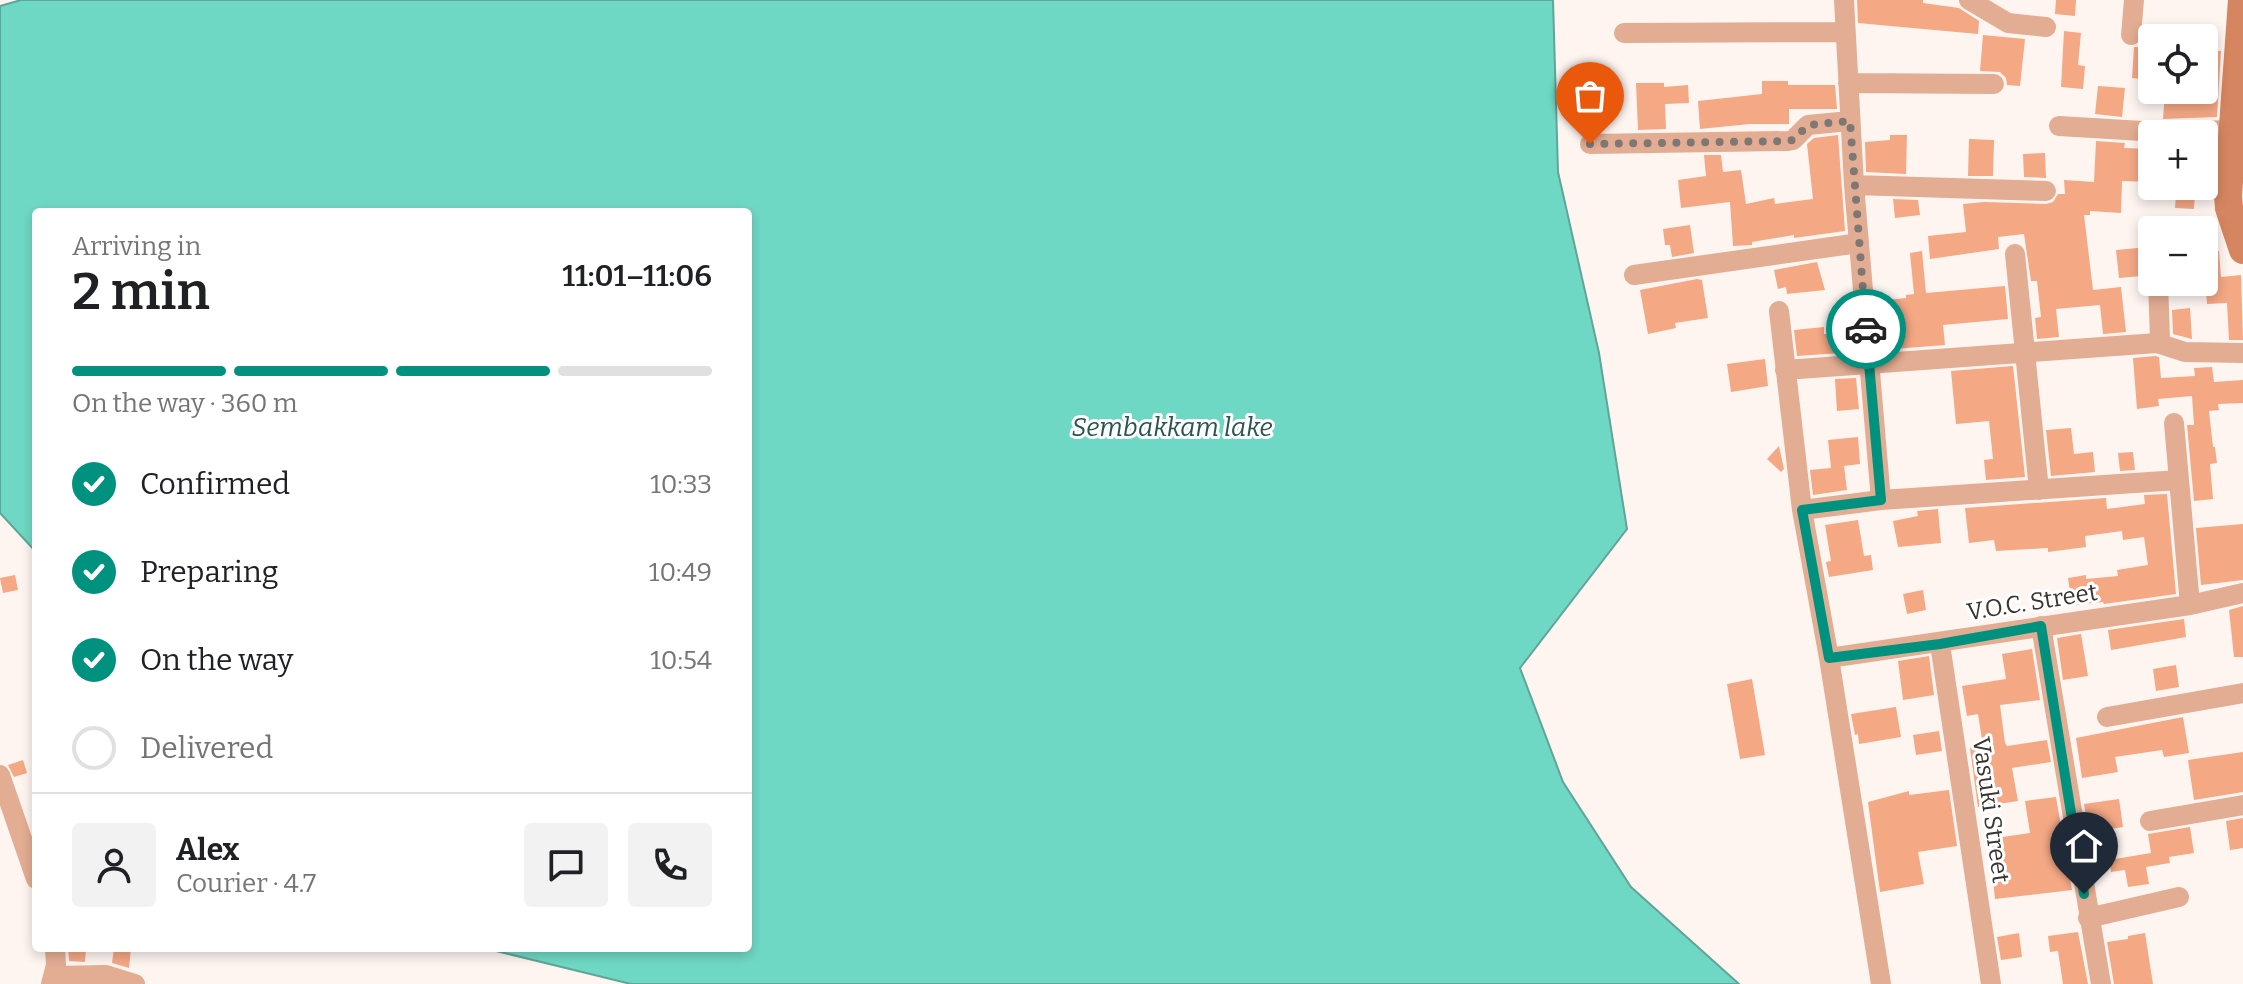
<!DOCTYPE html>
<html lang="en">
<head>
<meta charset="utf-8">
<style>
	body { margin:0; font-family:Bitter,serif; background:#f2f2f2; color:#202124; height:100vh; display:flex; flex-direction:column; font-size:30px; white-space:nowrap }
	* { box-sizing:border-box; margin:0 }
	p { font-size:26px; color:#757577 }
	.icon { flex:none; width:44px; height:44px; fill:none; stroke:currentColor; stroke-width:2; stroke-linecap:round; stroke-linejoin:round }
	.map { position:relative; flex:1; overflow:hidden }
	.drawer { position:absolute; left:32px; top:208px; width:720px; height:744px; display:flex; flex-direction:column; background:#fff; border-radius:8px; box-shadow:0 4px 12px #0003 }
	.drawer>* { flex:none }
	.controls { position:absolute; left:2138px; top:24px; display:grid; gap:16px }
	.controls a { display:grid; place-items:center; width:80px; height:80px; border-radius:8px; background:#fff; box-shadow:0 4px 12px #0003; font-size:40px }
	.pin { position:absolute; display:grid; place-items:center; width:68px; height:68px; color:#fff; margin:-82px -34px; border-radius:50% 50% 50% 0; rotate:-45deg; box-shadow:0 0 8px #0007 }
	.pin .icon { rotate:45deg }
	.courier { position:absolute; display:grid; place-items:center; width:80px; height:80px; margin:-40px; border:6px solid #00927f; border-radius:50%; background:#fff; color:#222; box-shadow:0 2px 10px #0007 }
	.overview em { font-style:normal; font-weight:600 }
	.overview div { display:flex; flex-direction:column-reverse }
	.overview { display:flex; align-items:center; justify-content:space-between; height:136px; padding:0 40px }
	h1 { font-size:52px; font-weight:600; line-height:60px }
	.bar { display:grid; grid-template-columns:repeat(4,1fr); gap:12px 8px; align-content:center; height:96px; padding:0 40px }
	.bar i { height:10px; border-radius:6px; background:#e0e0e0 }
	.bar .current { background:#00927f }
	.bar p { grid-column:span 4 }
	.line { display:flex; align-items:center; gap:20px; padding:0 40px; border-top:2px solid #e0e0e0 }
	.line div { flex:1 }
	.round { display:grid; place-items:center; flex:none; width:84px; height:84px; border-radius:8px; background:#f2f2f2 }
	ol { padding:0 40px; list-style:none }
	li { display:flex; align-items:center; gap:24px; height:88px }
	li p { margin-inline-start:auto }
	li .icon { padding:8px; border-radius:50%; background:#00927f; color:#fff; stroke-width:4 }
	li:last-child { color:#757577 }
	li i { width:44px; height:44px; border:4px solid #e0e0e0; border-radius:50% }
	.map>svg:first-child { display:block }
</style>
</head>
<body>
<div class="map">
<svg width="2243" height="984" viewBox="0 0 2243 984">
	<rect width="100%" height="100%" fill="#fef5f1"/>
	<path fill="#6fd8c4" stroke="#5fa698" stroke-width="2" d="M21,0H1553L1558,172L1599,353L1627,529L1520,668L1563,782L1631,887L1739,984H631L484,948H748V212H36V552L0,513V6Z"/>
	<path fill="#f4a884" d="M1857,0H1923V3L1959,8L1979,21L1978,34L1858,23Z
		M2056,0H2076L2075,16L2055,14Z
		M2064,31L2081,33L2078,65L2085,66L2083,89L2061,87Z
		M1983,35L2025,39L2020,86L2007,85L2006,78L2000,72L1980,71Z
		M2134,47L2152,48V80L2132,78Z
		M2204,50L2221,51L2217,117L2163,119L2165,92L2198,95L2199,90H2204Z
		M1762,81H1788V85H1835L1837,109H1789V124H1750L1700,129L1698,101L1762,94Z
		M1636,83H1664V87L1688,85L1689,103L1665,104L1666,129L1638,130Z
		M2098,86L2125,88L2122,117L2095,114Z
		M1838,135L1845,231L1794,238V235L1752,242V245L1733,246L1730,202L1681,208L1678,180L1706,176L1704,155H1721L1723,172L1741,170L1746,204L1774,198L1775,204L1813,199L1807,144L1814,138Z
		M1890,135H1907L1906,174L1866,172L1865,142L1890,140Z
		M1969,139L1994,140L1993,176H1968Z
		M2096,141L2125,143L2124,148L2152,149V182L2122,181L2121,213L2090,211V215H2084L2093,290L2121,287L2126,332L2103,334L2100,305L2056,309L2059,337L2037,339L2035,318L2041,317L2037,281H2031L2024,234L1998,237L1999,249L1930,259L1928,236L1966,232L1963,204L1984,202L2046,204L2053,202L2058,194H2065L2064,180L2094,182Z
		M2045,153L2046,178L2024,177L2023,154Z
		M2176,193H2195L2194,209L2175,208Z
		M1893,199L1918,200L1920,215L1895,218Z
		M1690,225L1694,253L1672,257L1670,245H1665L1663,229Z
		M2138,248L2141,276L2119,278L2116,250Z
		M1922,251L1926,293L2005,286L2008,319L1943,325L1945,345L1881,350L1877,301L1906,298V295L1914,294L1910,253Z
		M2219,251L2221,277L2241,275L2243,340H2229L2227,303L2207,304L2204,252Z
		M1817,262L1825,290L1787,294L1786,287L1778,289L1774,270Z
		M1697,279L1702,280L1708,318L1675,323L1676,328L1648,334L1640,290Z
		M2190,308L2192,339L2173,334L2172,310Z
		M1824,327V334L1854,331L1855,352L1797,356L1794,330Z
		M2155,356L2159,357L2161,378L2195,376L2194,368L2212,367L2214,382L2243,380V403L2218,404L2219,410L2209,411L2213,447H2215L2217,463L2210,464L2213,499L2194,501L2187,425H2194L2192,396L2158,399L2159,406L2137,409L2133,358Z
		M1765,359L1768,386L1731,392L1727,364Z
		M2013,366L2025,477L1986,480L1984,460L1993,459L1989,421L1956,424L1951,371Z
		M1856,378L1859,409L1837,411L1835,379Z
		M2071,428L2074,454L2093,452L2095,472L2051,476L2046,430Z
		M1858,437L1860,464L1844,466L1847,490L1813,495L1810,470L1831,468L1828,440Z
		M1779,446L1784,469L1781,472L1767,459Z
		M2133,452L2135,470L2120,471L2118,453Z
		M2167,494L2176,594L2104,604L2103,602L2072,605L2068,578L2086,575V579L2118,576L2117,570L2148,565L2144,537L2123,540L2122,531L2085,536L2086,547L2048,552V548L1996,551L1994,540L1969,543L1965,508L2106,498L2107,509L2145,504L2144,495Z
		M1938,509L1941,543L1898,547L1893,521L1918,516L1917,511Z
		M1858,520L1864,556L1871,555L1873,570L1829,577L1826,562L1831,561L1825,525Z
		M2243,524V580L2201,585L2196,528Z
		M15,575L18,590L3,593L0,578Z
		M1923,590L1926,610L1907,614L1903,594Z
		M2243,606V657H2234L2229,610Z
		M2184,619L2186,637L2111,650L2108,630Z
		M2081,634L2088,676L2063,680L2057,638Z
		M2032,649L2040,700L2000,705L2005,743L2007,746L2047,740L2051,762L2012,768L2018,801L1978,807L1970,748L1983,746L1978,714L1967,716L1962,686L2006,679L2002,654Z
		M1929,656L1934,695L1903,700L1898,661Z
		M2176,665L2179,687L2156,691L2153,669Z
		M1752,679L1765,755L1740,759L1727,684Z
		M1896,707L1901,737L1859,744L1858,734L1855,735L1851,714Z
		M2183,717L2189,753L2164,757L2162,750L2115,757L2118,772L2082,778L2076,738Z
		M1939,731L1942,751L1916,755L1913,735Z
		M2243,752V792L2194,800L2188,760Z
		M23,760L27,773L14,777L8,765Z
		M1949,790L1957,846L1918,852L1924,884L1880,892L1868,802L1909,791V795Z
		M2056,797L2072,890L1995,899L1989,839L2030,833L2025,801Z
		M2119,799L2123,827L2089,832L2084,804Z
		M2243,818V848L2230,850L2226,821Z
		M2190,827L2194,853L2169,857L2170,863L2146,867L2149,884L2128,887L2125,870L2111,872L2109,860L2151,853L2148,834Z
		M2078,932L2088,984H2063L2058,951L2050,952L2048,936Z
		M2019,933L2022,957L2001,960L1997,937Z
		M2145,933L2153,984H2114L2107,942L2128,939V936Z
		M68,948H86L85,962L69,961Z
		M114,948H131L129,968L112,963Z"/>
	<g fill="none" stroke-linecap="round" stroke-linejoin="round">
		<path stroke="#e3ad93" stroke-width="20" d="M1844,0L1854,185L1881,500
			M1969,0L2008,23L2046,27
			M1624,33L1844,32
			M2131,35L2134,0
			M1848,83L1994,84
			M2059,126L2159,132L2231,130
			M1590,144L1788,141L1793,140L1808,125L1850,121
			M1854,185L2046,191
			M2157,228V230
			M2015,254L2039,490
			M1634,275L1859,243
			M1779,311L1802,510L1829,658L1881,984
			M2157,343L2160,338L2158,282
			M1785,370L2157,343L2185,352L2243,353
			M2174,423L2190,605
			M1802,510L1881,500L2179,480
			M2041,626L2101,984
			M1940,644L1991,984
			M1829,658L2190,605L2243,593
			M2107,717L2243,693
			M0,775L36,879
			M2150,821L2243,805
			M2088,918L2179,897
			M54,976L106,975L135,984
			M51,984L56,965L55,948"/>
		<path stroke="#d58660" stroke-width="28" d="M2242,0L2228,196L2229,208L2243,250"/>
	</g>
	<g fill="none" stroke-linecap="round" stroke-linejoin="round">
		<path stroke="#7e7774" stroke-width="8" stroke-dasharray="0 14.4" d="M1590,144L1788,141L1793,140L1808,125L1850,121L1866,329"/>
		<path stroke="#00927f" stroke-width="10" d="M1866,329L1881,500L1802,510L1829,658L1940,644L2041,626L2084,894"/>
	</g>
	<g text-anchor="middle" stroke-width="6" stroke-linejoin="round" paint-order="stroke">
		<g font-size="24" fill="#393331" stroke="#fff">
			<text transform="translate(2032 602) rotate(-9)" y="8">V.O.C. Street</text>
			<text transform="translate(1991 810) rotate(82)" y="8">Vasuki Street</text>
		</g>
		<g font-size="26" font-style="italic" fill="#28564d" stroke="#fff">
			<text x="1172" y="436">Sembakkam lake</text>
		</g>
	</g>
</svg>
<div class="controls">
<a><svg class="icon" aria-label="locate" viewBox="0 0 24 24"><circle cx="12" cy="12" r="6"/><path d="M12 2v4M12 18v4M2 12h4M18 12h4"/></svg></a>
<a>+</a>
<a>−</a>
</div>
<div class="pin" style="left:1590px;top:144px;background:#ea580c"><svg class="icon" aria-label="bag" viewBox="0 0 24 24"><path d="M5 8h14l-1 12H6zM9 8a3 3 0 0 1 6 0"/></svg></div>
<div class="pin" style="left:2084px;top:894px;background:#1f2937"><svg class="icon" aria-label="home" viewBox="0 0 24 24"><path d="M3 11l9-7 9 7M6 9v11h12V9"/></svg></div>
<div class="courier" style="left:1866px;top:329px"><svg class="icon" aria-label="car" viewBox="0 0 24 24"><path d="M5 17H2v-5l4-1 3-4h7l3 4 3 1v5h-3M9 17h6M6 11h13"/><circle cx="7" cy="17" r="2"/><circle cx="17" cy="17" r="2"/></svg></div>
<section class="drawer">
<div class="overview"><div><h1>2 min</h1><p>Arriving in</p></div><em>11:01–11:06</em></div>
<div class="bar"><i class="current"></i><i class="current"></i><i class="current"></i><i></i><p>On the way · 360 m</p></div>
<ol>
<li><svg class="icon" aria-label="check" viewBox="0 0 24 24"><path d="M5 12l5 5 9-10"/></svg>Confirmed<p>10:33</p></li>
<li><svg class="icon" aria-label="check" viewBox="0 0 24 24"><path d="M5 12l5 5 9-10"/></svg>Preparing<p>10:49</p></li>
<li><svg class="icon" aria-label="check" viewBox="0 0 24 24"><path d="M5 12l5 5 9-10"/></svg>On the way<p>10:54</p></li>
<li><i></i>Delivered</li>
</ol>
<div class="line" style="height:144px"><a class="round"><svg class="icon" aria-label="person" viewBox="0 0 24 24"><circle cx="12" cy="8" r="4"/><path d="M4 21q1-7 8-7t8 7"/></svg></a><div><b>Alex</b><p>Courier · 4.7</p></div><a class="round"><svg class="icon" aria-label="chat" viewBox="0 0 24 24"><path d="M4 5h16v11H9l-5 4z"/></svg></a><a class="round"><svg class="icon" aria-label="phone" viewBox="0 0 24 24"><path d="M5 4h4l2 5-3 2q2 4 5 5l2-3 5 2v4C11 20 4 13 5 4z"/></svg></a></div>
</section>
</div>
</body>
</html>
